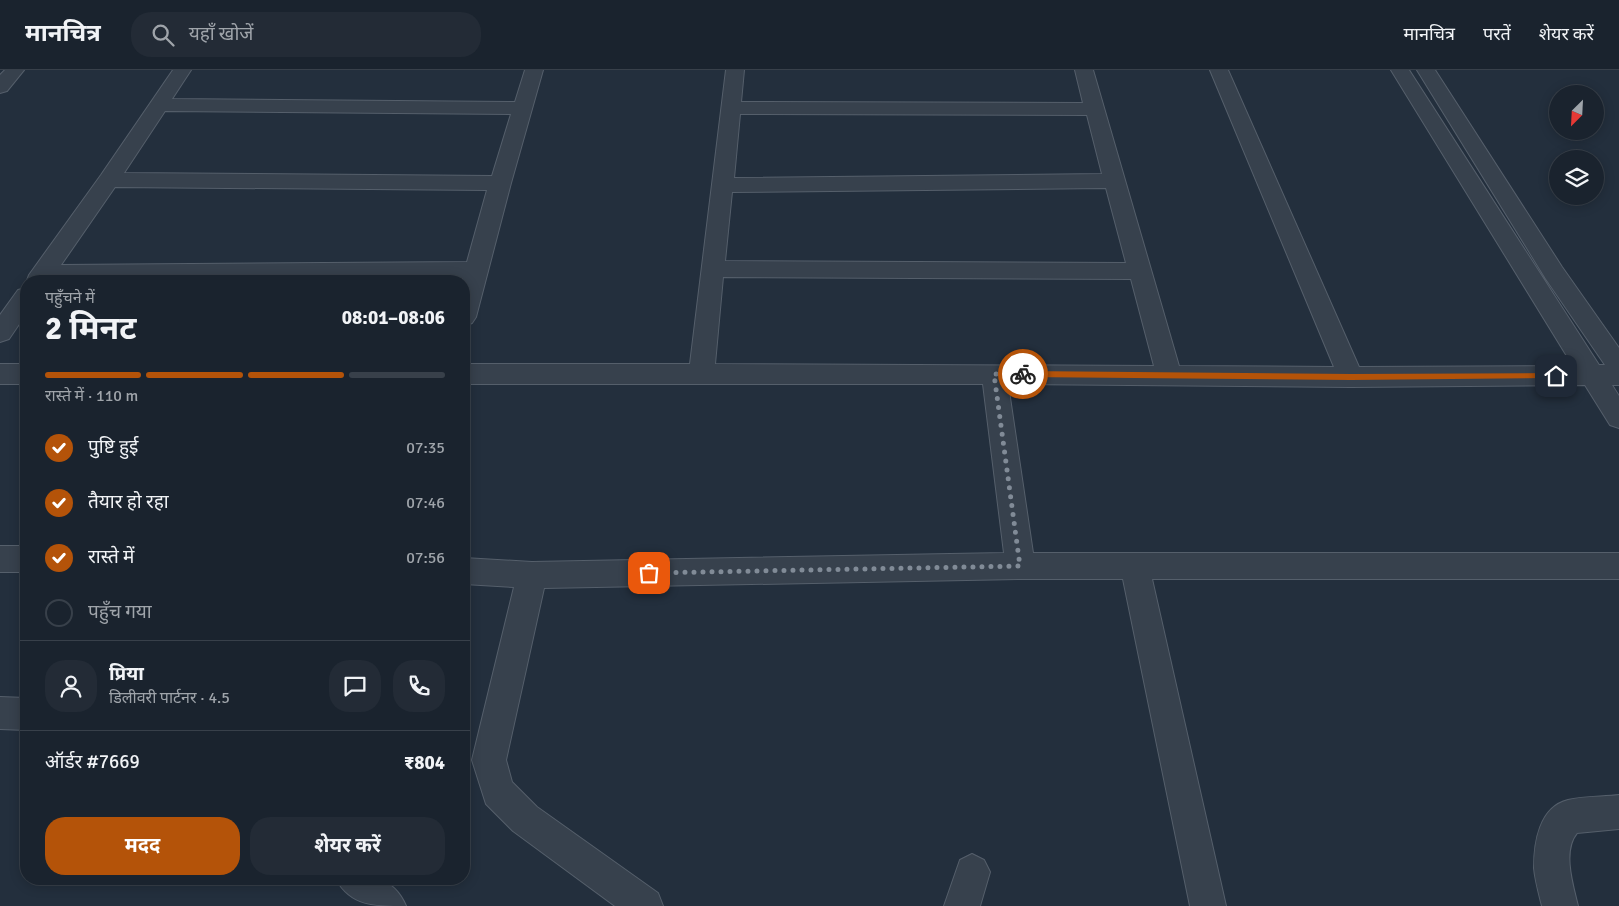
<!DOCTYPE html>
<html lang="hi">
<head>
<meta charset="utf-8">
<style>
	body { margin:0; font-family:Signika,"Noto Sans Devanagari",sans-serif; background:#232b36; color:#f1f3f6; height:100vh; display:flex; flex-direction:column; font-size:19px; white-space:nowrap }
	* { box-sizing:border-box; margin:0 }
	p { font-size:16px; color:#9fa4aa }
	.icon { flex:none; width:28px; height:28px; fill:none; stroke:currentColor; stroke-width:2; stroke-linecap:round; stroke-linejoin:round }
	.map { position:relative; flex:1; overflow:hidden }
	.side { position:absolute; left:20px; top:205px; width:450px; height:610px; display:flex; flex-direction:column; background:#1a232e; border-radius:20px; box-shadow:0 2px 12px #0003,0 0 0 1px #38404a }
	.side>* { flex:none }
	.needle { width:32px; rotate:204deg }
	.tools { position:absolute; left:1549px; top:15px; display:grid; gap:10px }
	.tools a { display:grid; place-items:center; width:55px; height:55px; border-radius:50%; background:#1a232e; box-shadow:0 2px 12px #0003,0 0 0 1px #38404a; font-size:25px }
	.pin { position:absolute; display:grid; place-items:center; width:42px; height:42px; color:#fff; margin:-21px; border-radius:10px; box-shadow:0 2px 8px #0006 }
	.courier { position:absolute; display:grid; place-items:center; width:50px; height:50px; margin:-25px; border:4px solid #b45309; border-radius:50%; background:#fff; color:#222; box-shadow:0 1px 6px #0007 }
	.headline em { font-style:normal; font-weight:700 }
	.headline div { display:flex; flex-direction:column-reverse }
	.headline { display:flex; align-items:center; justify-content:space-between; height:85px; padding:0 25px }
	h1 { font-size:32px; font-weight:700; line-height:38px }
	.bar { display:grid; grid-template-columns:repeat(4,1fr); gap:8px 5px; align-content:center; height:60px; padding:0 25px }
	.bar i { height:6px; border-radius:4px; background:#38404a }
	.bar .active { background:#b45309 }
	.bar p { grid-column:span 4 }
	.line { display:flex; align-items:center; gap:12px; padding:0 25px; border-top:1px solid #38404a }
	.line div { flex:1 }
	.round { display:grid; place-items:center; flex:none; width:52px; height:52px; border-radius:20px; background:#232b36 }
	ol { padding:0 25px; list-style:none }
	li { display:flex; align-items:center; gap:15px; height:55px }
	li p { margin-inline-start:auto }
	li .icon { padding:5px; border-radius:50%; background:#b45309; color:#fff; stroke-width:4 }
	li:last-child { color:#9fa4aa }
	li i { width:28px; height:28px; border:2px solid #38404a; border-radius:50% }
	.button { display:flex; gap:10px; margin-top:auto; padding:10px 25px }
	.button a { flex:1; height:58px; border-radius:20px; background:#b45309; color:#fff; font-size:20px; font-weight:700; line-height:58px; text-align:center }
	.button a+a { background:#232b36; color:#f1f3f6 }
	header { display:flex; align-items:center; gap:30px; box-sizing:border-box; height:70px; padding:0 25px; background:#1a232e; border-bottom:1px solid #38404a }
	header strong { font-size:24px }
	nav { display:flex; gap:28px; margin-inline-start:auto; font-size:18px }
	.search { width:350px; height:45px; background:#232b36; display:flex; align-items:center; gap:12px; box-sizing:border-box; padding:0 18px; border-radius:20px; color:#9fa4aa; font-size:19px }
	.map>svg:first-child { display:block }
</style>
</head>
<body>
<header>
<strong>मानचित्र</strong>
<div class="search"><svg class="icon" aria-label="search" viewBox="0 0 24 24"><circle cx="10" cy="10" r="6"/><path d="M15 15l6 6"/></svg>यहाँ खोजें</div>
<nav><a>मानचित्र</a><a>परतें</a><a>शेयर करें</a></nav>
</header>
<div class="map">
<svg width="1619" height="836" viewBox="0 0 1619 836">
	<rect width="100%" height="100%" fill="#232f3d"/>
	<g fill="none" stroke-linecap="round" stroke-linejoin="round">
		<defs>
			<path id="minor" d="M5,0H24L7,21L0,23V5Z
				M173,0H191L172,29L515,32L525,0H543L511,113L476,247L472,253L464,256L463,208L26,213L29,205L101,105ZM165,41L511,44L492,106L124,103ZM115,117L487,120L467,192L61,195Z
				M726,0H744L741,32L1083,33L1075,0H1093L1179,296L1334,297L1210,0H1228L1359,297L1573,296L1391,0H1409L1599,295H1605L1546,209L1417,0H1435L1562,197L1619,278V315H1612L1619,326V358L1610,355L1585,315L1351,317L1008,314L1033,483H1619V509H1152L1226,836H1190L1123,509H1020L544,518L506,690L512,712L537,737L658,823L663,836H615L513,761L486,734L472,690L514,517L464,514V488L532,492L1004,483L983,314H464V294H690ZM740,44L1087,45L1102,104L734,108ZM1106,118L1126,193L725,191L732,122ZM723,207L1131,209L1154,296L715,294Z
				M26,218V244L9,269L0,272V245L18,220Z
				M0,294H26V314H0Z
				M0,476H26V502H0Z
				M0,627L26,628V660L0,659Z
				M1619,725V759L1577,763C1562,781 1573,815 1578,836H1542C1539,824 1535,810 1534,798C1534,773 1539,737 1568,730C1584,726 1603,727 1619,725Z
				M972,784L984,790L990,802L980,836H944L960,790Z
				M336,809C367,807 392,803 406,836C374,836 351,836 336,809Z"/>
		</defs>
		<use href="#minor" stroke="#555f6b" stroke-width="2"/>
		<use href="#minor" fill="#37414d" fill-rule="evenodd"/>
	</g>
	<path fill="#b45309" d="M1023,301L1351,304L1556,303L1559,306L1556,308L1351,310L1023,307L1019,304Z"/>
	<g fill="none" stroke-linecap="round" stroke-linejoin="round">
		<path stroke="#818b97" stroke-width="5" stroke-dasharray="0 9" d="M649,503L1020,496L994,304H1023"/>
	</g>
</svg>
<div class="tools">
<a><svg class="needle" viewBox="-14 -14 28 28"><path d="M0-13l5 13h-10z" fill="#e53935"/><path d="M0 13l5-13h-10z" fill="#9fa4aa"/></svg></a>
<a><svg class="icon" aria-label="layers" viewBox="0 0 24 24"><path d="M12 4l9 5-9 5-9-5zM3 14l9 5 9-5"/></svg></a>
</div>
<div class="pin" style="left:649px;top:503px;background:#ea580c"><svg class="icon" aria-label="bag" viewBox="0 0 24 24"><path d="M5 8h14l-1 12H6zM9 8a3 3 0 0 1 6 0"/></svg></div>
<div class="pin" style="left:1556px;top:306px;background:#1f2937"><svg class="icon" aria-label="home" viewBox="0 0 24 24"><path d="M3 11l9-7 9 7M6 9v11h12V9"/></svg></div>
<div class="courier" style="left:1023px;top:304px"><svg class="icon" aria-label="bike" viewBox="0 0 24 24"><circle cx="6" cy="16" r="4"/><circle cx="18" cy="16" r="4"/><path d="M6 16l4-8h5l3 8M10 8l3 8H6M13 5h3"/></svg></div>
<section class="side">
<div class="headline"><div><h1>2 मिनट</h1><p>पहुँचने में</p></div><em>08:01–08:06</em></div>
<div class="bar"><i class="active"></i><i class="active"></i><i class="active"></i><i></i><p>रास्ते में · 110 m</p></div>
<ol>
<li><svg class="icon" aria-label="check" viewBox="0 0 24 24"><path d="M5 12l5 5 9-10"/></svg>पुष्टि हुई<p>07:35</p></li>
<li><svg class="icon" aria-label="check" viewBox="0 0 24 24"><path d="M5 12l5 5 9-10"/></svg>तैयार हो रहा<p>07:46</p></li>
<li><svg class="icon" aria-label="check" viewBox="0 0 24 24"><path d="M5 12l5 5 9-10"/></svg>रास्ते में<p>07:56</p></li>
<li><i></i>पहुँच गया</li>
</ol>
<div class="line" style="height:90px"><a class="round"><svg class="icon" aria-label="person" viewBox="0 0 24 24"><circle cx="12" cy="8" r="4"/><path d="M4 21q1-7 8-7t8 7"/></svg></a><div><b>प्रिया</b><p>डिलीवरी पार्टनर · 4.5</p></div><a class="round"><svg class="icon" aria-label="chat" viewBox="0 0 24 24"><path d="M4 5h16v11H9l-5 4z"/></svg></a><a class="round"><svg class="icon" aria-label="phone" viewBox="0 0 24 24"><path d="M5 4h4l2 5-3 2q2 4 5 5l2-3 5 2v4C11 20 4 13 5 4z"/></svg></a></div>
<div class="line" style="height:65px"><div>ऑर्डर #7669</div><b>₹804</b></div>
<div class="button"><a>मदद</a><a>शेयर करें</a></div>
</section>
</div>
</body>
</html>
